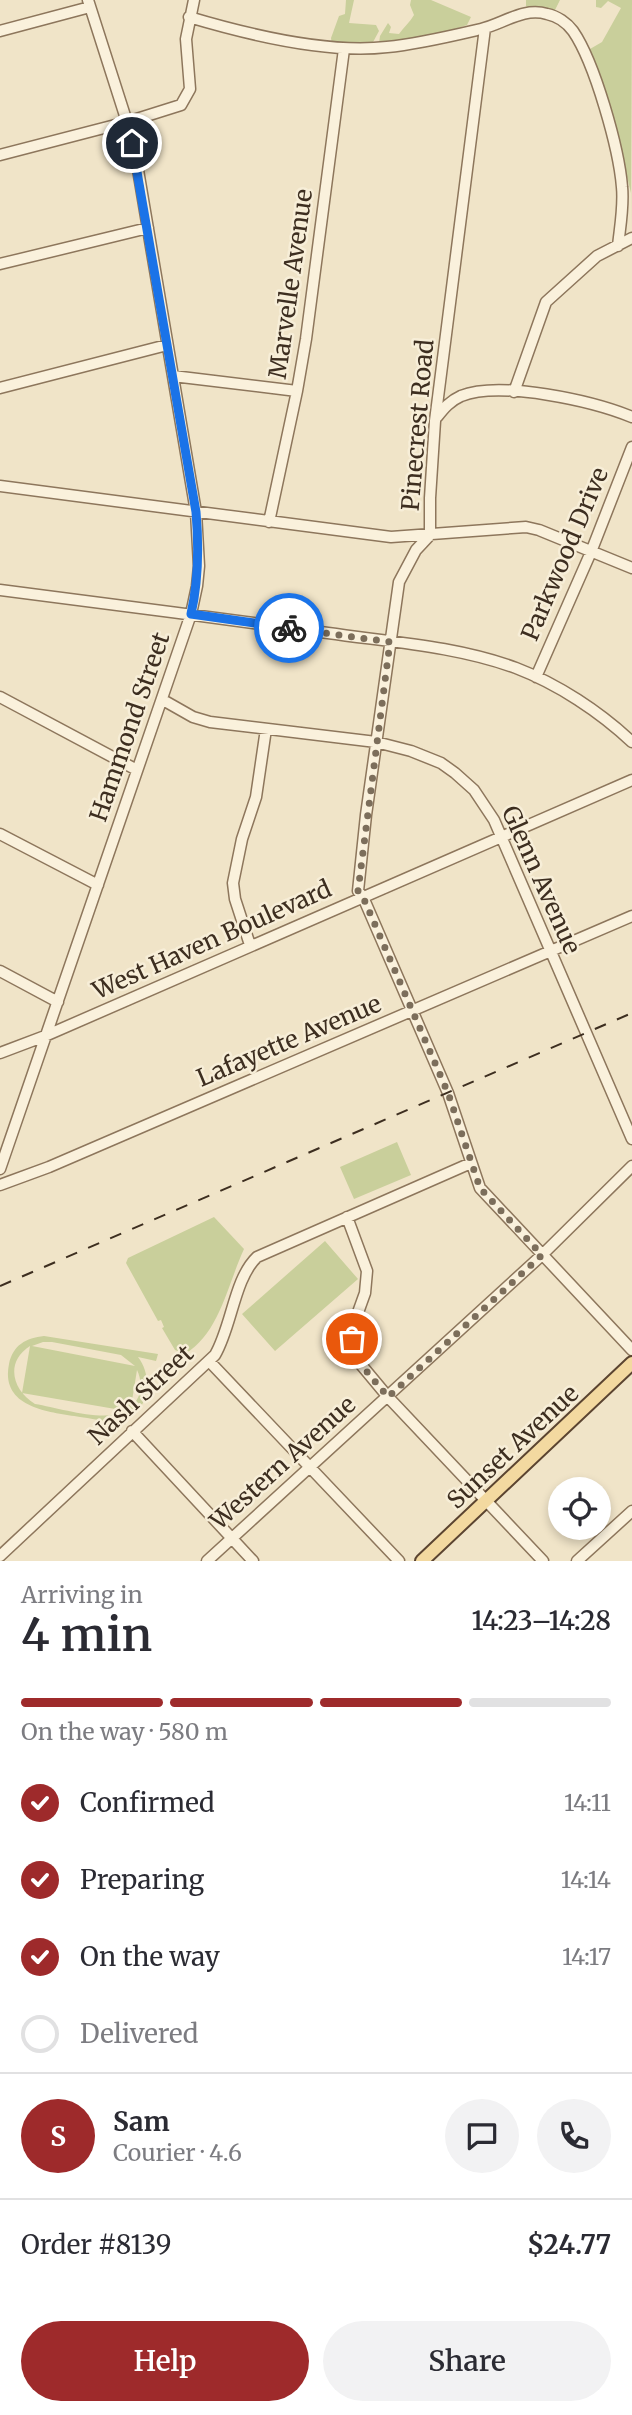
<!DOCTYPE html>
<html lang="en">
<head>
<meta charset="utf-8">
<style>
	body { margin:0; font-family:Merriweather,serif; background:#f2f2f3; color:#2b2b33; height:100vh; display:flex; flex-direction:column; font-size:26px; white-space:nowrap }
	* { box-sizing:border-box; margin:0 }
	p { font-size:23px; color:#7c7c81 }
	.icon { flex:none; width:38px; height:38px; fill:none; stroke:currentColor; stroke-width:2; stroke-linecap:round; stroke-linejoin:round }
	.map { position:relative; height:1561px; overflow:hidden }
	.details { display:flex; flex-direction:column; background:#fff; flex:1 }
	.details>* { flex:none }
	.controls { position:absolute; left:548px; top:1477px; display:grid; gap:14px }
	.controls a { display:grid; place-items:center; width:63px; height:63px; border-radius:50%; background:#fff; box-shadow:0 4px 10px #0003; font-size:35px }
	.pin { position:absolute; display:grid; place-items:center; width:60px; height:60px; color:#fff; margin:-30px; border:4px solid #fff; border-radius:50%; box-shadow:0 2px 7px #0007 }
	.courier { position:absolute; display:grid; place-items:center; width:70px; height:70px; margin:-35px; border:5px solid #1a73e8; border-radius:50%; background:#fff; color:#222; box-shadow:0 2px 9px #0007 }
	.overview em { font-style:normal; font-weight:600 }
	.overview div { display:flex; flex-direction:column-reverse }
	.overview { display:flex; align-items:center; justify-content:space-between; height:119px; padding:0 21px }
	h1 { font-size:46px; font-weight:600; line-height:52px }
	.bar { display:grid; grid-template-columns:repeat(4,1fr); gap:10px 7px; align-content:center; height:84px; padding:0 21px }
	.bar i { height:9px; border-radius:5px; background:#e1e1e2 }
	.bar .selected { background:#9e2a2b }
	.bar p { grid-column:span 4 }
	.line { display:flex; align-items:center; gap:18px; padding:0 21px; border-top:2px solid #e1e1e2 }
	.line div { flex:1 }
	.round { display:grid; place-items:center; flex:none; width:74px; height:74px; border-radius:37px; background:#f2f2f3 }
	ol { padding:0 21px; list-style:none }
	li { display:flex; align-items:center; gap:21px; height:77px }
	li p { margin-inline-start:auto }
	li .icon { padding:7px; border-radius:50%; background:#9e2a2b; color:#fff; stroke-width:4 }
	li:last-child { color:#7c7c81 }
	li i { width:38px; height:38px; border:4px solid #e1e1e2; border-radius:50% }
	.cta { display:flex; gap:14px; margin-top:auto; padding:14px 21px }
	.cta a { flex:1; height:80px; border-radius:42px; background:#9e2a2b; color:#fff; font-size:28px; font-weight:600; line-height:80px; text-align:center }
	.cta a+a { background:#f2f2f3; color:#2b2b33 }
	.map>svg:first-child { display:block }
</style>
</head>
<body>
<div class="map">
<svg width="632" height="1561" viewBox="0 0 632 1561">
	<rect width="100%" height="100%" fill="#f0e4c8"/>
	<path fill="#c9cf9b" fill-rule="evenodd" d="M346,0H354L349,23L376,25L379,31L372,44L332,45L331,38L339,16L345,14Z
		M411,0H431L471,17L467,25C439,35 409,41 379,43L380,36L388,23L391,27L389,33L399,34C404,27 410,22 414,15L410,5Z
		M526,0H560L554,12L529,9L526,6Z
		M596,0H632L631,230V193L615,128L590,49L602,42L621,8L608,1L601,8L596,7Z
		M397,1142L411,1175L354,1199L340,1167Z
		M214,1217L244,1249C228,1283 220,1333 185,1354L175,1350L162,1328L164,1327L161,1320L158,1321L126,1263L128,1258Z
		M325,1241L358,1279L275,1351L242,1314Z
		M44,1336L158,1354L156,1361L138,1357C155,1379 148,1417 118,1421C106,1423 91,1418 80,1417C49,1412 0,1408 9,1364C13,1345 26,1338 44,1336ZM43,1342H52L121,1355L135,1366L32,1346ZM30,1346L22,1393L127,1411C104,1423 60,1408 35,1404C12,1390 5,1362 30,1346ZM137,1370C143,1383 142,1397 131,1407Z"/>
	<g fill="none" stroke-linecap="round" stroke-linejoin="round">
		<defs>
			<path id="minor" d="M189,17C246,34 328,54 387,47C418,44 451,36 481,29C503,24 523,7 547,14C557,16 567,23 573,31C595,63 619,149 622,187C624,206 620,227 618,246
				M485,28L435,421L430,498V535L416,550L399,582L366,815L358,891L363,897L448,1093L480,1188L632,1350
				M0,31L90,7
				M0,155L127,122L181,105L190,89L186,39L194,0
				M0,264L148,228
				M173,376L297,391
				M0,388L167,345
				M514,392L546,302L597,256L632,238
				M437,417C444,408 450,401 461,396C500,380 593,401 632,417
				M0,486L391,537L526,527L539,530L632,568
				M269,522L297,391L306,339L344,49
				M0,590C109,604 219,618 328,633C390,642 456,646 516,668C558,684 600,712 632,742
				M536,677L591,552L632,447
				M0,697L137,770
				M163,700L193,717L210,722L376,742L411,751L441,763L455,773L474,790L494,820L632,1139
				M0,834L98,885
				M250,945L235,899L233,883L242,839L256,797L266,729
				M0,971L58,1002
				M0,1053L45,1036L632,780
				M0,1169L191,614L197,586L199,566L196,512L137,164L127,122L88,0
				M0,1185L49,1167L632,916
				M347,1217L367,1271L365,1293L351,1332L354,1351L358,1361L388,1397L543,1561
				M209,1361L399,1561
				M132,1431L253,1561
				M0,1556L215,1355C232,1326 234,1279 257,1257L471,1163
				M207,1561L542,1255L632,1166
				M577,1561L632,1511"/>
			<path id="major" d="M422,1561L632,1363"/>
		</defs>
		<use href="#minor" stroke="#8d765c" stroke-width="13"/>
		<use href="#major" stroke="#5b4430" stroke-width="16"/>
		<use href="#minor" stroke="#faf1dc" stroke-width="10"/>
		<use href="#major" stroke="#f3d9a0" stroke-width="12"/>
		<path stroke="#3d2e20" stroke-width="2" stroke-dasharray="12 12" stroke-linecap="butt" d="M0,1286L632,1013"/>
	</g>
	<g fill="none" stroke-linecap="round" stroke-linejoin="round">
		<path stroke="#7c6e5b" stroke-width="7" stroke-dasharray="0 12.6" d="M289,628L390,642L358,891L363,897L448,1093L480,1188L542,1255L388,1397L358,1361L352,1339"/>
		<path stroke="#1a73e8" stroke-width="9" d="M132,143L196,512C199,547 199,579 191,614L289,628"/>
	</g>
	<g text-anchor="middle" stroke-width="5" stroke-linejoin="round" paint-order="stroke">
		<g font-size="24" fill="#3d2e20" stroke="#f7eed8">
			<text transform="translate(291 284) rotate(-82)" y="8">Marvelle Avenue</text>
			<text transform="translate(418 425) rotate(-85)" y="8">Pinecrest Road</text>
			<text transform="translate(565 554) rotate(-67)" y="8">Parkwood Drive</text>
			<text transform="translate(130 727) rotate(-71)" y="8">Hammond Street</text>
			<text transform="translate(541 880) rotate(66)" y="8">Glenn Avenue</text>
			<text transform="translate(212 940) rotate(-24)" y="8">West Haven Boulevard</text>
			<text transform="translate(289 1041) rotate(-23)" y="8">Lafayette Avenue</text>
			<text transform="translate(141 1395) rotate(-43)" y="8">Nash Street</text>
			<text transform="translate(513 1447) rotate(-43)" y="8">Sunset Avenue</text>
			<text transform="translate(283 1463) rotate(-42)" y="8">Western Avenue</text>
		</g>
	</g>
</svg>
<div class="controls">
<a><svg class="icon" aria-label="locate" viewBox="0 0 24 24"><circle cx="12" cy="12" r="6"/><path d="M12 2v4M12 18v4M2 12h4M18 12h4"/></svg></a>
</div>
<div class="pin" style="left:352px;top:1339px;background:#ea580c"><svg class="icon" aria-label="bag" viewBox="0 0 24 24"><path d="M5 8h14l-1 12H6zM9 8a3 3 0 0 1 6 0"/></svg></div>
<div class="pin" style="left:132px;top:143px;background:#1f2937"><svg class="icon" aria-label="home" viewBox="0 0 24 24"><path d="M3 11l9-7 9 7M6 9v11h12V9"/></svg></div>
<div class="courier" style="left:289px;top:628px"><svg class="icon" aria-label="bike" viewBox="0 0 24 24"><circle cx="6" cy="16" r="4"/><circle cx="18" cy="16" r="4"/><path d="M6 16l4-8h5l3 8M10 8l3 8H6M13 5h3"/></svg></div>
</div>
<section class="details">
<div class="overview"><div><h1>4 min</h1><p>Arriving in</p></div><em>14:23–14:28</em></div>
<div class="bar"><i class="selected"></i><i class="selected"></i><i class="selected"></i><i></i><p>On the way · 580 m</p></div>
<ol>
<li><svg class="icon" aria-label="check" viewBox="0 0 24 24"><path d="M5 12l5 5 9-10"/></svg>Confirmed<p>14:11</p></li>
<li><svg class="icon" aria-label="check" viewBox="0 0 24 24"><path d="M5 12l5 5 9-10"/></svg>Preparing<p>14:14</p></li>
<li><svg class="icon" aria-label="check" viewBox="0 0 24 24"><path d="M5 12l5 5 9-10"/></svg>On the way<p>14:17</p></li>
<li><i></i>Delivered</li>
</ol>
<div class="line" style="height:126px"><b class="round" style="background:#9e2a2b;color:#fff">S</b><div><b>Sam</b><p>Courier · 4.6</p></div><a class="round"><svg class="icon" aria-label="chat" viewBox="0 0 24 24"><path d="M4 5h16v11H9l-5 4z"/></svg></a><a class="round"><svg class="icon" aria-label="phone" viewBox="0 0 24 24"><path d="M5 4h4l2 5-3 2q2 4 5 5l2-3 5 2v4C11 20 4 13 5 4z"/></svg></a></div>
<div class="line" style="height:91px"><div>Order #8139</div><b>$24.77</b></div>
<div class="cta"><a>Help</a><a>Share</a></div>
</section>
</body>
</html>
